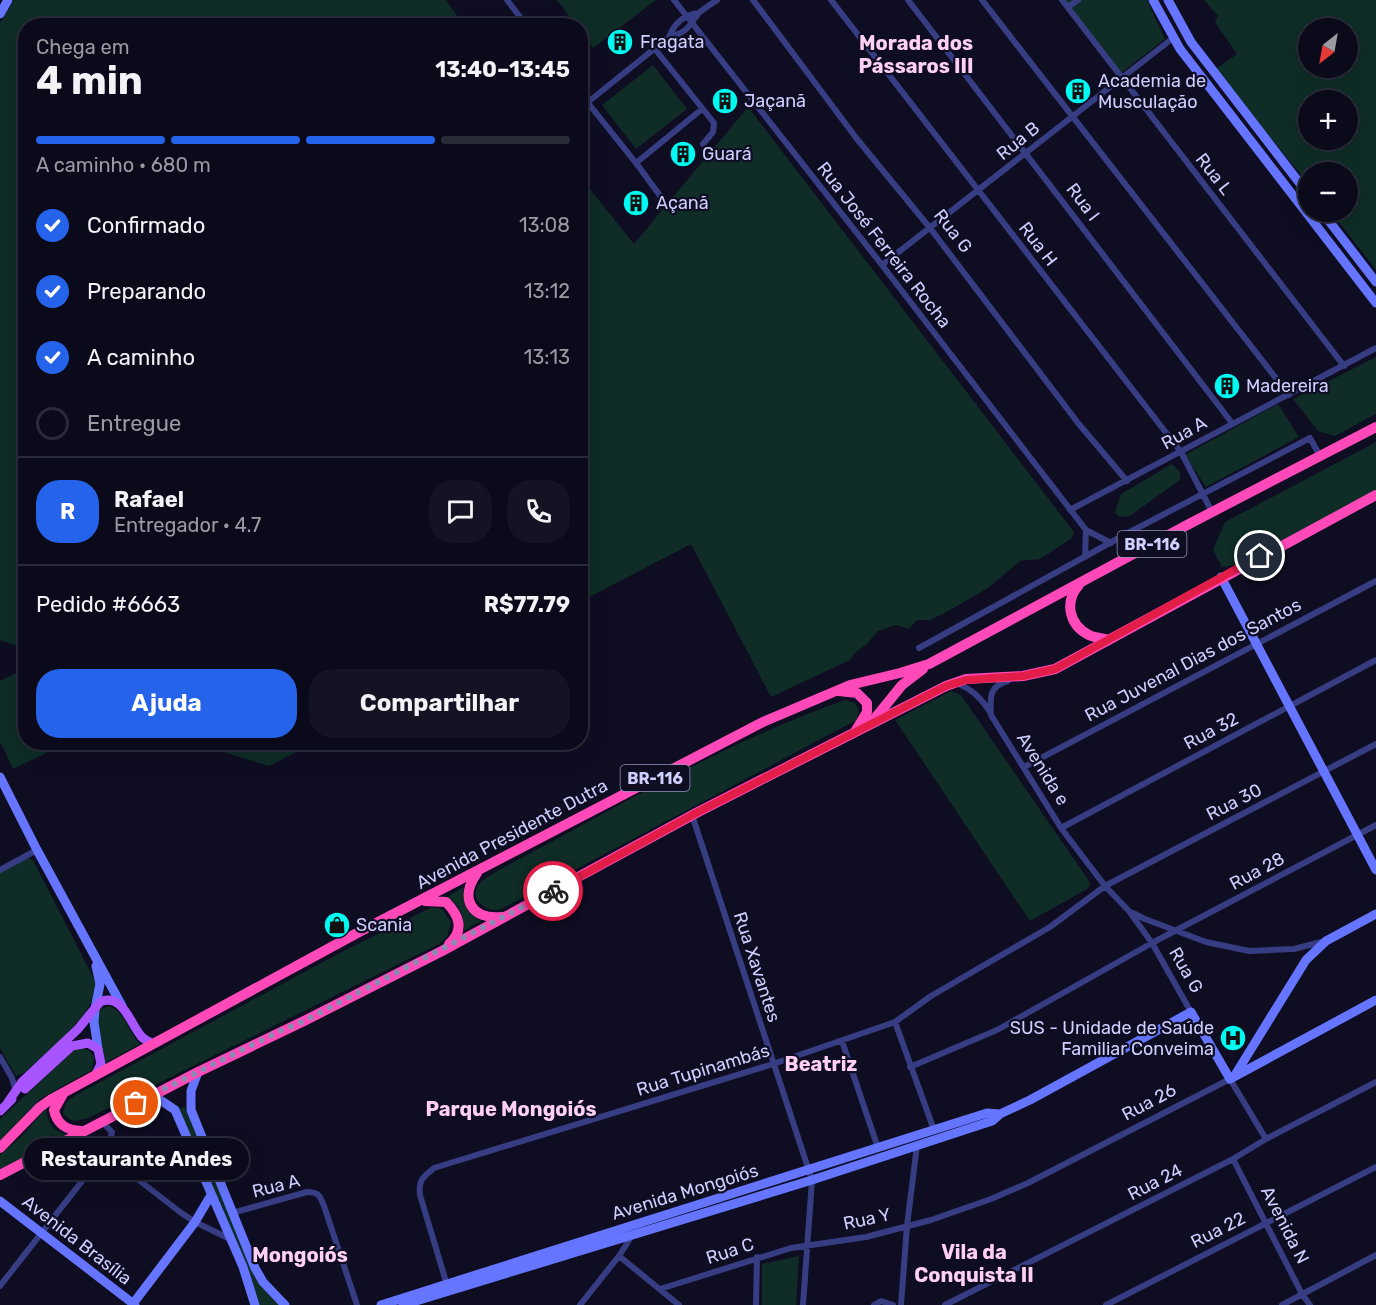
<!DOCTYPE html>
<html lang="pt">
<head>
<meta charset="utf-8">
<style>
	body { margin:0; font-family:Rubik,sans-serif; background:#131323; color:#f1f3f6; height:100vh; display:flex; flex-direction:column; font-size:22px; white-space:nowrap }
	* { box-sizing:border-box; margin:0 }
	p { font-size:20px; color:#999aa2 }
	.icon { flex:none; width:33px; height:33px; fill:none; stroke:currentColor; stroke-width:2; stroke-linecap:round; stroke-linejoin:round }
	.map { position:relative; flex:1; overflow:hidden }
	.drawer { position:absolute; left:18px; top:18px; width:570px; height:732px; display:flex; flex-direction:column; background:#0a0a1a; border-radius:24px; box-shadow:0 6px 24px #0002,0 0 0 2px #2a2b39 }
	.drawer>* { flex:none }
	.needle { width:39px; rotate:211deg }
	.controls { position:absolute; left:1298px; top:18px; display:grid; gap:12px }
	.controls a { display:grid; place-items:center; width:60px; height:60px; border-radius:50%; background:#0a0a1a; box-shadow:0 6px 24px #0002,0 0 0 2px #2a2b39; font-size:30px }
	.pin { position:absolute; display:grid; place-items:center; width:51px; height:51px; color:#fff; margin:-26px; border:3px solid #fff; border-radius:50%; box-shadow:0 2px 6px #0007 }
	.courier { position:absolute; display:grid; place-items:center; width:60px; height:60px; margin:-30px; border:4px solid #e11d48; border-radius:50%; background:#fff; color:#222; box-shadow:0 2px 8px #0007 }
	.bubble { position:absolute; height:42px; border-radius:21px; background:#0a0a1a; box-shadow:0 6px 24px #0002,0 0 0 2px #2a2b39; font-size:20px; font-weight:700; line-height:42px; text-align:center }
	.overview em { font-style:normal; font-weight:700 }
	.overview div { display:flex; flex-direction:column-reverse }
	.overview { display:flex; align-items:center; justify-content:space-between; height:102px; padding:0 18px }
	h1 { font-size:39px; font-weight:700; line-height:45px }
	.bar { display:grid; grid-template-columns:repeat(4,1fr); gap:9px 6px; align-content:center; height:72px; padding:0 18px }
	.bar i { height:8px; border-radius:4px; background:#2a2b39 }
	.bar .selected { background:#2563eb }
	.bar p { grid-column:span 4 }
	.line { display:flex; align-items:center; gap:15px; padding:0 18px; border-top:2px solid #2a2b39 }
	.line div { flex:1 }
	.round { display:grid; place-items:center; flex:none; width:63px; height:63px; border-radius:24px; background:#131323 }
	ol { padding:0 18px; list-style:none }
	li { display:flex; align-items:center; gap:18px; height:66px }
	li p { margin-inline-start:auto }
	li .icon { padding:6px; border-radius:50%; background:#2563eb; color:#fff; stroke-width:4 }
	li:last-child { color:#999aa2 }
	li i { width:33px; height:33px; border:3px solid #2a2b39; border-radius:50% }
	.cta { display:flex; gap:12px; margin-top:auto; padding:12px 18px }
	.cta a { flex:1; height:69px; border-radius:24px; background:#2563eb; color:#fff; font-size:24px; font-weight:700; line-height:69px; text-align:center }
	.cta a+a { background:#131323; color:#f1f3f6 }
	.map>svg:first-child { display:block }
</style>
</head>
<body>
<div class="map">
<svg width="1376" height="1305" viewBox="0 0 1376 1305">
	<rect width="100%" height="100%" fill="#0e0d22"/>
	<path fill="#0f2c27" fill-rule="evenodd" d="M14,0H446L464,25L26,26L25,649L0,640V23Z
		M557,0H656L593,48L581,31L580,26L576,25Z
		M1064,0H1147L1165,39L1120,74Z
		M1204,0H1376V270L1331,212H1347V172H1308V183L1214,70L1237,54L1215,22L1218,16ZM1308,28H1347V68H1308ZM1308,100H1347V140H1308Z
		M653,65L687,109L636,149L602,105Z
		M748,107L1074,532L1072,538L1040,559L1020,561L988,588L943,614L930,620H917L909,629L896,625L878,631L867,644L856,652L850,660L771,697L691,544L580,602L581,178L634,244Z
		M1376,357V414L1335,436L1318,431L1293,399Z
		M1278,404L1299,437L1206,487L1185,455Z
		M1376,442V491L1237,565L1222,567L1213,550L1225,522Z
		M1172,464L1180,472V480L1131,515L1125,517L1118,516L1115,512L1121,494Z
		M25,669L26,742L67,743L13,769L0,742V681Z
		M951,691L961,695L1089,881L1090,886L1087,889L1030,921L895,720Z
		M845,700L855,703L859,711L856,721L849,724L501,909C485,914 466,896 481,882C485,878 492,875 497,871C611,811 724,742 845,700Z
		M194,743L314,742V743L269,766Z
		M28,858L33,860L92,975C92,976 96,983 96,983C100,1010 42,1057 24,1073L16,1076L0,1048V873Z
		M464,887C461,902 467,914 481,921L464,931C464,915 460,905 447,897Z
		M432,907L442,909L451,922L447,937L439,944L90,1117C78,1121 71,1124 63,1113L66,1102L76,1095L336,955Z
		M108,1006C125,1010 128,1033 140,1044L105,1063L96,1017L97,1011Z
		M80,1048L90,1051L94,1057L92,1070L41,1098L0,1141V1119L73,1051Z
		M185,1107L256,1280L281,1305H258L179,1109Z
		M46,1108C47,1123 54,1131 67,1135L0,1169V1155L21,1137Z
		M799,1256L796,1305H762V1264Z"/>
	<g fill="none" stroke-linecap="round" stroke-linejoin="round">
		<path stroke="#363d83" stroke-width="6" d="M507,0L527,26
			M674,0L882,265L1086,530L1111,543
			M753,0L857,139L930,228L1078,423L1127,481
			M831,0L1181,452L1212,512
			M908,0L1232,423
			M982,0L1289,395
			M1062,0L1344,366
			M1068,7L1078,0
			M669,37C675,22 684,15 699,13
			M655,49L714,123L713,132L703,144
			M580,93L636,163
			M588,102L669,37C691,31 687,26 700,12C705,8 711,4 717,0
			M661,197L636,163L702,109
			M882,265L1173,38
			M1070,510L1376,348
			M1085,557L1086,530
			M919,648L1126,534L1310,438L1320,456
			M1008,681C989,686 990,697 991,715L1061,828L1105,886L1129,911L1152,943L1191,1012
			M956,683C972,689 981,698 990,712
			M1024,767L1376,581
			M692,815L812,1180L803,1305
			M1061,828L1376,660
			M0,870L37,850
			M1133,913L1145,919L1206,942L1249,951L1294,949L1325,941
			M895,1022L934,1130
			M842,1041L878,1148
			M0,1057L12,1078L16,1092
			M910,1067L997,1030L1152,943L1376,825
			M104,1153L180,1212L195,1222L230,1239
			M1233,1159L1302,1294L1310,1305
			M232,1213L307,1192C319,1192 320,1196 324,1206L357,1305
			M619,1256L679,1305
			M447,1285L420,1195C418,1180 423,1177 434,1168L773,1064L895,1022L931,996L1050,927L1105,886L1376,744
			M0,1286L104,1153L110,1140L112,1132L102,1122
			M660,1289L791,1248L866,1237L931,1220L991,1199L1028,1183L1230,1079L1266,1139
			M580,1305L619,1256L633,1234
			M756,1305L757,1257
			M874,1305L881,1301L893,1305
			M901,1305L907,1226L917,1145
			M945,1305L1233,1159L1266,1139L1376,1082
			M1106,1305L1376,1167
			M1282,1305L1376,1255"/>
		<path stroke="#6575ff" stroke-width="9" d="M1153,0L1180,49L1376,303
			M1168,0L1191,42L1308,194
			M0,14L8,0
			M1322,212L1376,282
			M1221,577L1376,870
			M0,777L37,850L122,1006
			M96,966L100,984L95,1009L94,1022L98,1049
			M198,1072L191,1091V1110L255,1268L263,1282L285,1305
			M1235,1075L1306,960L1326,941L1376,914
			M153,1095L175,1110L243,1267L255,1305
			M0,1201L135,1305
			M132,1305L195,1222L211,1195
			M381,1305L987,1113L1000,1114
			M403,1305L812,1180L992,1121L1000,1114L1030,1100L1191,1012L1230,1079L1376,1000"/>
		<path stroke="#a955ff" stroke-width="9" d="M25,1089L72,1046L88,1043L98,1049L101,1064L95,1076
			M8,1102L22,1082L78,1029L100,1002C122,992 130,1023 141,1036C144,1040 149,1041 153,1044
			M0,1111L12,1099"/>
		<path stroke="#ff49b8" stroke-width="10" d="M1079,585C1064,602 1069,625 1089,635C1095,638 1103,638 1109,640
			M839,691L857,693L867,703V712L856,730
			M872,722L902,685L923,669
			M477,873C459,898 471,920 502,917
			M425,901L446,902C459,915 465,930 449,944
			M63,1094L54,1110C57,1125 67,1130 81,1131
			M0,1148L40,1107L50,1100L359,932L763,722L850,685L900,673L929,664L1189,524L1376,427
			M0,1175L198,1072L304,1021L442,951L698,812L946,686L966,679L1023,676L1055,669L1376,495"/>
	</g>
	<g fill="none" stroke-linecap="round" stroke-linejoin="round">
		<path stroke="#8b8ab2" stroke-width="6" stroke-dasharray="0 10.8" d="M136,1103L276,1033L304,1021L553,891"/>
		<path stroke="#e11d48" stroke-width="8" d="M553,891L698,812L946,686L966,680L1023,676L1055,669L1260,556"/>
	</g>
	<defs>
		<symbol id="building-disc" viewBox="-11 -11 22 22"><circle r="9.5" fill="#00f9f1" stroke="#0e0d22"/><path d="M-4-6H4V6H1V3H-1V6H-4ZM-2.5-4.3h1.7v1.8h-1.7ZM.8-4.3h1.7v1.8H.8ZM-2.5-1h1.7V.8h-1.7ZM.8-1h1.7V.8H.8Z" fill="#111"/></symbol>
		<symbol id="shop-disc" viewBox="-11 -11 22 22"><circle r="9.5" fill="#00f9f1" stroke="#0e0d22"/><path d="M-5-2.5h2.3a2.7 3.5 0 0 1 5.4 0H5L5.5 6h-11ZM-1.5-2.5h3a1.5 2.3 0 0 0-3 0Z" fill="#111"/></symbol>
		<symbol id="hospital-disc" viewBox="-11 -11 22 22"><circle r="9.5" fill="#00f9f1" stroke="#0e0d22"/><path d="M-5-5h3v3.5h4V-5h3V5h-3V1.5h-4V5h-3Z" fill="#111"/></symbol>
	</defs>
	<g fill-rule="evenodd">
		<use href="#building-disc" x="605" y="27" width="30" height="30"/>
		<use href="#building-disc" x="1063" y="76" width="30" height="30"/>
		<use href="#building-disc" x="710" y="86" width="30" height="30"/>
		<use href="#building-disc" x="668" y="139" width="30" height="30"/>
		<use href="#building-disc" x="621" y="188" width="30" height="30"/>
		<use href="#building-disc" x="1212" y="371" width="30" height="30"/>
		<use href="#shop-disc" x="322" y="910" width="30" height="30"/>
		<use href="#hospital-disc" x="1218" y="1023" width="30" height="30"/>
	</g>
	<g text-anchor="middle" stroke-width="4.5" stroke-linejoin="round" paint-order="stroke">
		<g fill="#0e0d22" stroke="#9494bd" stroke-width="1.5">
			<rect x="1117.5" y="531" width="69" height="26" rx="4.5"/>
			<rect x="620.5" y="765" width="69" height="26" rx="4.5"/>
		</g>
		<g font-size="16" font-weight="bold" fill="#ceceff">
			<text x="1152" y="550">BR-116</text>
			<text x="655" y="784">BR-116</text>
		</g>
		<g font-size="18" fill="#ceceff" stroke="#0e0d22" text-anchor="start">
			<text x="640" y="48">Fragata</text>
			<text x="1098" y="87">Academia de<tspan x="1098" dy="21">Musculação</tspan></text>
			<text x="744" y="107">Jaçanã</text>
			<text x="702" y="160">Guará</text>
			<text x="656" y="209">Açanã</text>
			<text x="1246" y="392">Madereira</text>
			<text x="356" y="931">Scania</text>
			<text x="1214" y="1034" text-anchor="end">SUS - Unidade de Saúde<tspan x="1214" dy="21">Familiar Conveima</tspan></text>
		</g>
		<g font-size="18" fill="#ceceff" stroke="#0e0d22">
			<text transform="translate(1018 141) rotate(-39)" y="6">Rua B</text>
			<text transform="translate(1214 174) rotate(52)" y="6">Rua L</text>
			<text transform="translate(1083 202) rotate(53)" y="6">Rua I</text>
			<text transform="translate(953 231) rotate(52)" y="6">Rua G</text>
			<text transform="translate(1038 244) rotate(52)" y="6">Rua H</text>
			<text transform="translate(884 245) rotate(52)" y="6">Rua José Ferreira Rocha</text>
			<text transform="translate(1184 433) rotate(-29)" y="6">Rua A</text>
			<text transform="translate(1193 660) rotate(-28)" y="6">Rua Juvenal Dias dos Santos</text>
			<text transform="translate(1211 731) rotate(-28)" y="6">Rua 32</text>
			<text transform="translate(1043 769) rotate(58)" y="6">Avenida e</text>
			<text transform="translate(1234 802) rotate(-27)" y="6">Rua 30</text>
			<text transform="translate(512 834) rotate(-28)" y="6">Avenida Presidente Dutra</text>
			<text transform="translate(1257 871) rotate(-28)" y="6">Rua 28</text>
			<text transform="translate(757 967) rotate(72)" y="6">Rua Xavantes</text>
			<text transform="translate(1186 970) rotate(60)" y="6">Rua G</text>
			<text transform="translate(703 1070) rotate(-17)" y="6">Rua Tupinambás</text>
			<text transform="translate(1149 1102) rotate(-28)" y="6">Rua 26</text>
			<text transform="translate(1155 1182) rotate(-27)" y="6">Rua 24</text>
			<text transform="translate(276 1186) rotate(-14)" y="6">Rua A</text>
			<text transform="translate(685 1192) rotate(-17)" y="6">Avenida Mongoiós</text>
			<text transform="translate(867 1219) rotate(-12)" y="6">Rua Y</text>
			<text transform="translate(1285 1225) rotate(63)" y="6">Avenida N</text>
			<text transform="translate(1218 1230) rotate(-27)" y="6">Rua 22</text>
			<text transform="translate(77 1240) rotate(38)" y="6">Avenida Brasília</text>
			<text transform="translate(730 1251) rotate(-18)" y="6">Rua C</text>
		</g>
		<g font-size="20" font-weight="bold" fill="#ffd0f4" stroke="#0e0d22">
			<text x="916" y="50">Morada dos<tspan x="916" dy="23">Pássaros III</tspan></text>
			<text x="821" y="1071">Beatriz</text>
			<text x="511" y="1116">Parque Mongoiós</text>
			<text x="974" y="1259">Vila da<tspan x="974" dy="23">Conquista II</tspan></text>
			<text x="300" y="1262">Mongoiós</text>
		</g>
	</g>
</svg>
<div class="controls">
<a><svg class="needle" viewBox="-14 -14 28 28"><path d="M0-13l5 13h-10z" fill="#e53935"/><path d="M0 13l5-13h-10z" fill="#999aa2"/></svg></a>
<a>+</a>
<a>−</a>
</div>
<div class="pin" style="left:136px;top:1103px;background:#ea580c"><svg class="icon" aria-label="bag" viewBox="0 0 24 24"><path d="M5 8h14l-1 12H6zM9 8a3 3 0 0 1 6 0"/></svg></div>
<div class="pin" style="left:1260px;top:556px;background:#1f2937"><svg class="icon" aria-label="home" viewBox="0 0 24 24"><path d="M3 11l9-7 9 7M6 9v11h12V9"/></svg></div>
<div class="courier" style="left:553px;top:891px"><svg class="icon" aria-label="bike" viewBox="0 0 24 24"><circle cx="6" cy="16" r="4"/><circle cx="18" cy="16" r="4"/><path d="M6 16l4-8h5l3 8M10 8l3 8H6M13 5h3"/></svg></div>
<div class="bubble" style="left:24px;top:1138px;width:225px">Restaurante Andes</div>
<section class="drawer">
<div class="overview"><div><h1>4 min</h1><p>Chega em</p></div><em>13:40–13:45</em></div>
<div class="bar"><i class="selected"></i><i class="selected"></i><i class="selected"></i><i></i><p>A caminho · 680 m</p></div>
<ol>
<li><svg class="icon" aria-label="check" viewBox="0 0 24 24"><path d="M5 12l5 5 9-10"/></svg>Confirmado<p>13:08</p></li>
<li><svg class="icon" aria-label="check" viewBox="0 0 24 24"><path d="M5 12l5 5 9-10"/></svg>Preparando<p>13:12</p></li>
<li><svg class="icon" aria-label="check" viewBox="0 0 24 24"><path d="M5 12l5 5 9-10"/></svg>A caminho<p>13:13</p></li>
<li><i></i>Entregue</li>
</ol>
<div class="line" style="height:108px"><b class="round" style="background:#2563eb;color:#fff">R</b><div><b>Rafael</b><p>Entregador · 4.7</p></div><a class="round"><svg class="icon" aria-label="chat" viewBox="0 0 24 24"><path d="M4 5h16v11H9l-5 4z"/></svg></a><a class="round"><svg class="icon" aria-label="phone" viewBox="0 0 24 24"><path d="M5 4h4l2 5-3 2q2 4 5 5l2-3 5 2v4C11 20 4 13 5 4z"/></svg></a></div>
<div class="line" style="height:78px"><div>Pedido #6663</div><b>R$77.79</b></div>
<div class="cta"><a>Ajuda</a><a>Compartilhar</a></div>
</section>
</div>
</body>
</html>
